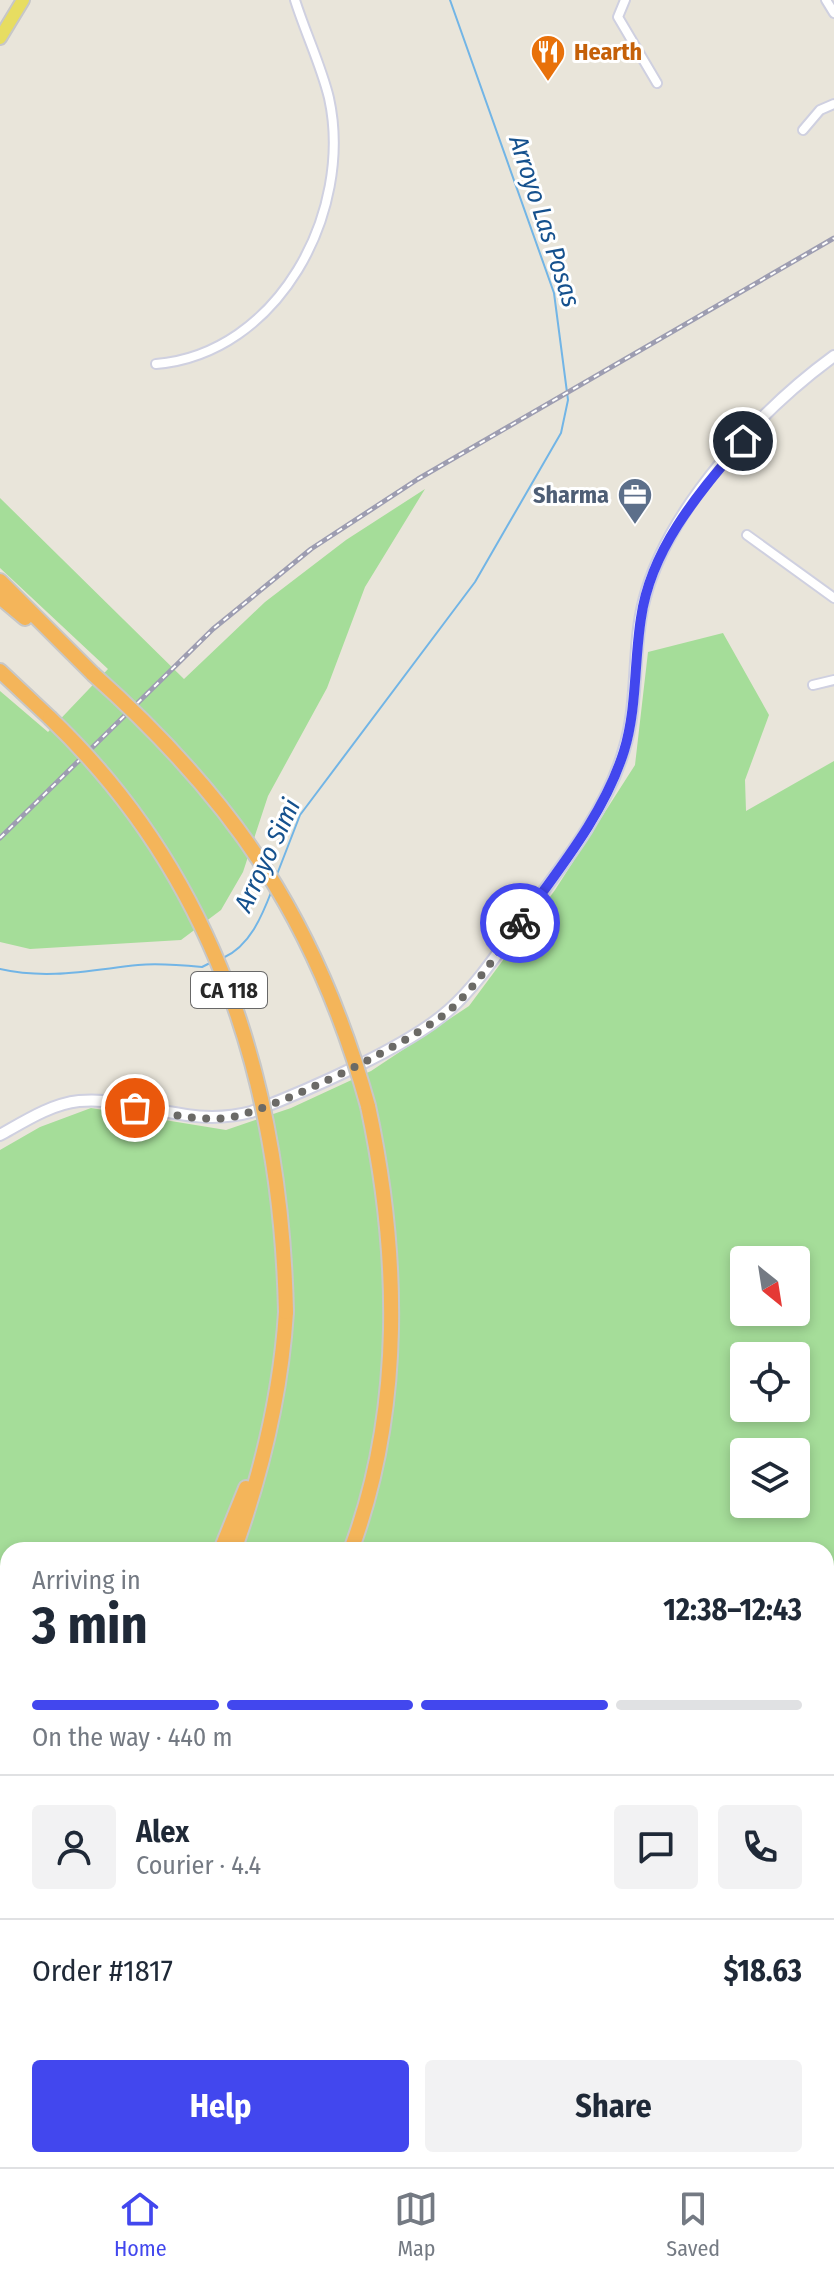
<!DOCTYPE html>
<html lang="en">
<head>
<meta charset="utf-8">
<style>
	body { margin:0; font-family:"Fira Sans Condensed",sans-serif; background:#f2f2f3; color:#1f2937; height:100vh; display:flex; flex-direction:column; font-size:30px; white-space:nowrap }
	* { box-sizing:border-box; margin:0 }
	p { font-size:26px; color:#747a83 }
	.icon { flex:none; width:44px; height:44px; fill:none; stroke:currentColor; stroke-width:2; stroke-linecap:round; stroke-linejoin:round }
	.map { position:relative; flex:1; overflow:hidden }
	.side { position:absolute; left:0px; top:1542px; width:834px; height:626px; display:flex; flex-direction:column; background:#fff; border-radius:24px 24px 0 0; box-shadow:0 4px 12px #0003 }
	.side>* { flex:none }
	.needle { width:52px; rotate:150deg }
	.buttons { position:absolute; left:730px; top:1246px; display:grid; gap:16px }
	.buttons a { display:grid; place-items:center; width:80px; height:80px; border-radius:8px; background:#fff; box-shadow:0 4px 12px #0003; font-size:40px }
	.pin { position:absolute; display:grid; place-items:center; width:68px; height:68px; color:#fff; margin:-34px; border:4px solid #fff; border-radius:50%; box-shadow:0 2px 8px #0007 }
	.courier { position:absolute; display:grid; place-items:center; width:80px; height:80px; margin:-40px; border:6px solid #4247ee; border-radius:50%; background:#fff; color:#222; box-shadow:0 2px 10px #0007 }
	.summary em { font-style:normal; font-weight:700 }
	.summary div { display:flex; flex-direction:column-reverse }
	.summary { display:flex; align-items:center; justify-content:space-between; height:136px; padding:0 32px }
	h1 { font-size:52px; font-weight:700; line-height:60px }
	.bar { display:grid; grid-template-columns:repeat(4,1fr); gap:12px 8px; align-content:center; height:96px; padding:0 32px }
	.bar i { height:10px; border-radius:6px; background:#e0e1e3 }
	.bar .on { background:#4247ee }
	.bar p { grid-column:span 4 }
	.line { display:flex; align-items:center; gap:20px; padding:0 32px; border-top:2px solid #e0e1e3 }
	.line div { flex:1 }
	.round { display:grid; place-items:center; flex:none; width:84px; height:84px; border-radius:8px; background:#f2f2f3 }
	.action { display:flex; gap:16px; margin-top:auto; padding:16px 32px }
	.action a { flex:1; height:92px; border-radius:8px; background:#4247ee; color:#fff; font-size:32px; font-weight:700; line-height:92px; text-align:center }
	.action a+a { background:#f2f2f3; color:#1f2937 }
	.menu { display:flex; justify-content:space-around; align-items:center; height:112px; border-top:2px solid #e0e1e3; background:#fff; font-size:22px; color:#747a83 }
	.menu a { display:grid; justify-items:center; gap:4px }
	.menu .on { color:#4247ee }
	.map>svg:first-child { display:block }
</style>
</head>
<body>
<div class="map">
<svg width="834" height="2167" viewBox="0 0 834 2167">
	<rect width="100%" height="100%" fill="#e9e5da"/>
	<path fill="#a5dd99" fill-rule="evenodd" d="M425,489L365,587L327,688L268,796L243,872L221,910L181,940L30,949L0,942V691L48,732L108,669L0,568V498L184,679L265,602L346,540Z
		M723,633L769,715L745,780L746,811L834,761V1827L826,1828V1550H8V1626L0,1629V1150L40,1127L91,1108L226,1130L291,1108L371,1071L469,1006L555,890L635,765L648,652ZM744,1260H796V1312H744ZM744,1356H796V1408H744ZM744,1452H796V1504H744Z
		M8,1769V2069L0,2073V1778Z"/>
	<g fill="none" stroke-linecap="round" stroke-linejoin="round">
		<path stroke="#72b5e6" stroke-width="2" d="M276,877L300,815L475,582L561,433L568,400L554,293L450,0
			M223,958C250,946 262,916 272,890
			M0,969C48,980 91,970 138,965C159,963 181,965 202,967L210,963"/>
		<defs>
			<path id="minor" d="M625,0L618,17L657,83
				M826,0L834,13
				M803,130L820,110L834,104
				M156,364C278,354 354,212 329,98C321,65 305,32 295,0
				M747,535L834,598
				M813,685L834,680
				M826,1884L834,1883
				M826,1986H834
				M85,2160L88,2167
				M191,2160L193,2167
				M518,2160L528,2167
				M350,2167L356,2160
				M473,2167L479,2160"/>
			<path id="tertiary" d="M0,1135C25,1121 51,1104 79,1101C139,1096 186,1129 251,1112C304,1092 408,1047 449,1010C476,986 497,954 518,925C557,872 605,815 624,750C639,702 632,649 644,601C667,509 760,410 834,356
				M0,2116L8,2130
				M0,2145L11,2167
				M24,2160L28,2167"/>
			<path id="primary" d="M0,38L23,0"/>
			<path id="motorway" d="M0,581L93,674
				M0,597L25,618
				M0,671L50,718
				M221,1550L246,1488
				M234,1550C261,1475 281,1392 286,1312
				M351,1550C404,1408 399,1251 368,1106
				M0,1830L8,1823
				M0,1878L8,1871
				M0,1977L8,1971
				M0,2026L8,2019"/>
		</defs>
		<use href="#minor" stroke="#cfd0e0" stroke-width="12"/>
		<use href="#tertiary" stroke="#cfd0e0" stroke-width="14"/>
		<use href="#primary" stroke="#c7c7c7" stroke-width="16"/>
		<use href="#motorway" stroke="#c7c7c7" stroke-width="18"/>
		<use href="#minor" stroke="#fff" stroke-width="8"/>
		<use href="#tertiary" stroke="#fff" stroke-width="10"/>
		<use href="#primary" stroke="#e7dd61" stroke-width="12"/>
		<use href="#motorway" stroke="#f4b55a" stroke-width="14"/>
		<defs>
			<path id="rail" d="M0,838L213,629L311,549L418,479L834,238"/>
		</defs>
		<use href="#rail" stroke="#9d9db1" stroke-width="5"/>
		<use href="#rail" stroke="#fff" stroke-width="2" stroke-dasharray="6" stroke-linecap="butt"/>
		<defs>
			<path id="motorway-bridge" d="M93,674C235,800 317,922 368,1106
				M50,718C217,877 281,1086 286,1312"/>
		</defs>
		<use href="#motorway-bridge" stroke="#c7c7c7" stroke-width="18" stroke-linecap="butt"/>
		<use href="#motorway-bridge" stroke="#f4b55a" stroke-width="14"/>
	</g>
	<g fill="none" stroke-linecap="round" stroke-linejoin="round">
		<path stroke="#6b6a66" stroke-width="8" stroke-dasharray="0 14.4" d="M135,1108C165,1113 195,1121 226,1118C270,1113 418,1039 451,1009C478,984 498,952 520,923"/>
		<path stroke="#4247ee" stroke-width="10" d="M520,923C558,870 604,815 624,751C637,709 634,662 641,618C651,548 699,493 743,441"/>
	</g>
	<defs>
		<symbol id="restaurant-pin" viewBox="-11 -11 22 30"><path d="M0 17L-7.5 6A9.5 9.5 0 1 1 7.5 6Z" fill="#e8710a" stroke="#fff"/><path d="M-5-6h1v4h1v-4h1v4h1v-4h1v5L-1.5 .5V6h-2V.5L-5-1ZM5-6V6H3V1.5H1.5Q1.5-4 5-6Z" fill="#fff"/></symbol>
		<symbol id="office-pin" viewBox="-11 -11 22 30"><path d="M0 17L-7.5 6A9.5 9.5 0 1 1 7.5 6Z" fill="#5c6f8a" stroke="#fff"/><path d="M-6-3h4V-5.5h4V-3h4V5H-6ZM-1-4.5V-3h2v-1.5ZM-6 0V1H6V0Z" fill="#fff"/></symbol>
	</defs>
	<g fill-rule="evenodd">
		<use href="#restaurant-pin" x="528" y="32" width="40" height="54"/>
		<use href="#office-pin" x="615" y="475" width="40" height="54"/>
	</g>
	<g text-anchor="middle" stroke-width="6" stroke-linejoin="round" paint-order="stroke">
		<rect fill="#fff" stroke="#686868" stroke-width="2" x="191" y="972" width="76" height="36" rx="6"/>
		<g font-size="22" font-weight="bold" fill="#272727">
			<text x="229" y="998">CA 118</text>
		</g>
		<g font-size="24" font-weight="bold" fill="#c56008" stroke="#fff" text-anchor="start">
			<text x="574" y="60">Hearth</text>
		</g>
		<g font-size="24" font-weight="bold" fill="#4e5e75" stroke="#fff" text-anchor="end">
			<text x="609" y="503">Sharma</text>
		</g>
		<g font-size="26" font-style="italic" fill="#15518e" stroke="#fff">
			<text transform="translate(545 221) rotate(72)" y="9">Arroyo Las Posas</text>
			<text transform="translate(267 855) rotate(-65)" y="9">Arroyo Simi</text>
		</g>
	</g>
</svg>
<div class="buttons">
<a><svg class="needle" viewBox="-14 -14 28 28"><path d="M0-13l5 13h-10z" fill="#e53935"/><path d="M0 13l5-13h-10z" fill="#747a83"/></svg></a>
<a><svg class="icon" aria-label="locate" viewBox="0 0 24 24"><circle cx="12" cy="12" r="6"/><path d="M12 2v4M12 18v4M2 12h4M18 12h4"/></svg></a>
<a><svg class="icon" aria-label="layers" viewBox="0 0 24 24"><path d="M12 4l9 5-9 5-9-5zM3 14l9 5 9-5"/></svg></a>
</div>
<div class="pin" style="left:135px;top:1108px;background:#ea580c"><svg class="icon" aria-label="bag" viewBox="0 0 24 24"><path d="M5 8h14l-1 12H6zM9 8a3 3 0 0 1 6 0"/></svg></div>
<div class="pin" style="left:743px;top:441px;background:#1f2937"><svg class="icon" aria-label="home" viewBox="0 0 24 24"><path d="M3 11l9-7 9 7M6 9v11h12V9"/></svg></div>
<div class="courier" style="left:520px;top:923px"><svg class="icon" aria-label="bike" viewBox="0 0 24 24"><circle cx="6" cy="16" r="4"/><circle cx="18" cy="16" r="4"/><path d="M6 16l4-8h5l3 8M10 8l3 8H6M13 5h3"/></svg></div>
<section class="side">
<div class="summary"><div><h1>3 min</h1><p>Arriving in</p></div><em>12:38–12:43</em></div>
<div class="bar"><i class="on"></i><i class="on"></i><i class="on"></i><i></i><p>On the way · 440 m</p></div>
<div class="line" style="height:144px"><a class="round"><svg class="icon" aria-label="person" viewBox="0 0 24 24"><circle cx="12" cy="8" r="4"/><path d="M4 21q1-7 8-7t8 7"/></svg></a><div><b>Alex</b><p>Courier · 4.4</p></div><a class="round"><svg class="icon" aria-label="chat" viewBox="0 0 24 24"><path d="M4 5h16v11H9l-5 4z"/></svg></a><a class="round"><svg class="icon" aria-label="phone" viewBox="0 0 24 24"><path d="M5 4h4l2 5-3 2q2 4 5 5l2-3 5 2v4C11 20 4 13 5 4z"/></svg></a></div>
<div class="line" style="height:104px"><div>Order #1817</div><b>$18.63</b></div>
<div class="action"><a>Help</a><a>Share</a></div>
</section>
</div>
<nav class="menu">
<a class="on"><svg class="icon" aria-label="home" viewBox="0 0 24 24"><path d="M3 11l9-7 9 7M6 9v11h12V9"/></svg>Home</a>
<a><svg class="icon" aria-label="map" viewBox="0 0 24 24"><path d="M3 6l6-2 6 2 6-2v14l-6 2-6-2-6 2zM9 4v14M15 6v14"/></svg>Map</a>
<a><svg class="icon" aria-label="saved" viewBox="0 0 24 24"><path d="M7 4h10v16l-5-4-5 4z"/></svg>Saved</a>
</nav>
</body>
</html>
